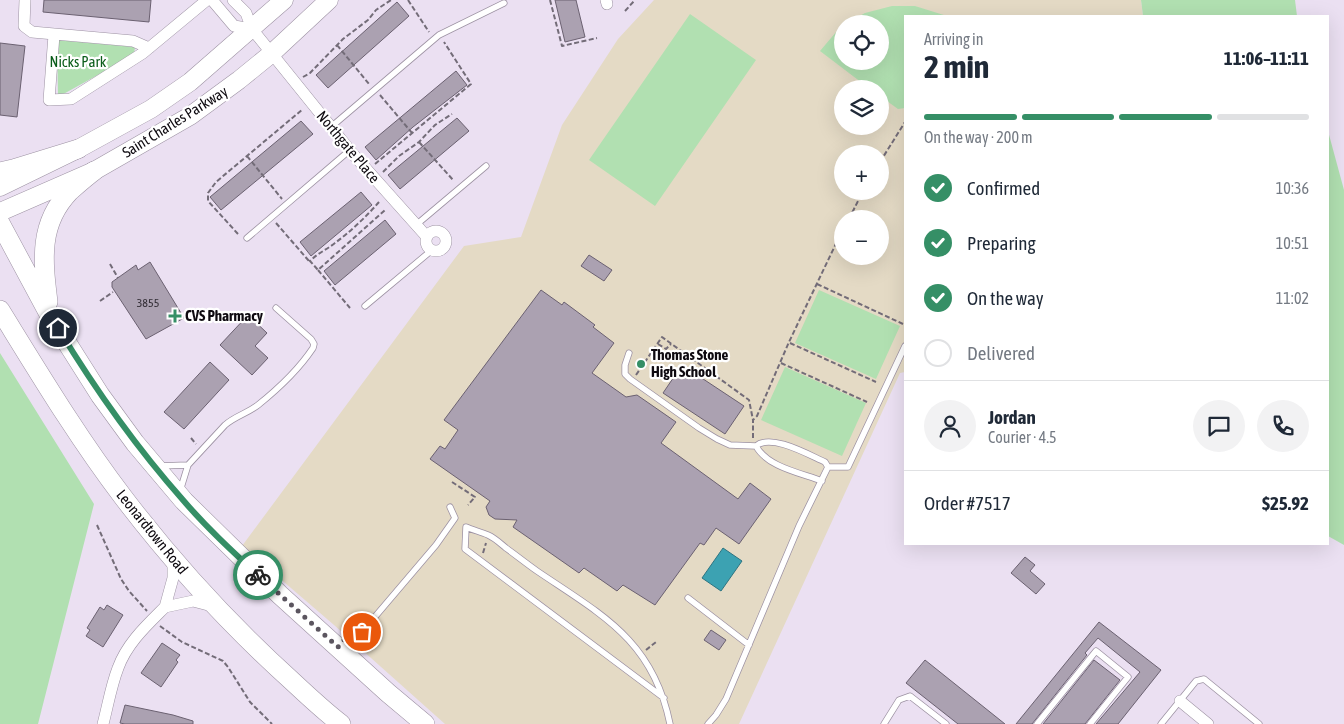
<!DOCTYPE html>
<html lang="en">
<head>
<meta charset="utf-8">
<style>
	body { margin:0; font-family:"Asap Condensed",sans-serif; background:#f2f2f3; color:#1f2937; height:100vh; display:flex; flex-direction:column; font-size:19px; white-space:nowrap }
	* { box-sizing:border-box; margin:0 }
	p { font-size:16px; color:#747a83 }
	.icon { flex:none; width:28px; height:28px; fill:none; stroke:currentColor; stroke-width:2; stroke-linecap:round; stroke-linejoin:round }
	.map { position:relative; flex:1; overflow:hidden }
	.panel { position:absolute; left:904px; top:15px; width:425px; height:530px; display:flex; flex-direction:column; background:#fff; border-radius:0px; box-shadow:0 5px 20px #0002 }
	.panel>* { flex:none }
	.controls { position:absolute; left:834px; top:15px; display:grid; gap:10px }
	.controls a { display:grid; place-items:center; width:55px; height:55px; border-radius:50%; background:#fff; box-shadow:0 5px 20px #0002; font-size:25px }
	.pin { position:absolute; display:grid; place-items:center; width:42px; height:42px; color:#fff; margin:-21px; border:2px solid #fff; border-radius:50%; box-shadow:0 1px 5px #0007 }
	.courier { position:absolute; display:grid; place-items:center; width:50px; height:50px; margin:-25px; border:4px solid #358f66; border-radius:50%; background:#fff; color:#222; box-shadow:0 1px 6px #0007 }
	.summary em { font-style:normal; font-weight:700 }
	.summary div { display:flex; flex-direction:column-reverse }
	.summary { display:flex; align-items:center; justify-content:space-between; height:85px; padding:0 20px }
	h1 { font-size:32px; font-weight:700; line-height:38px }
	.bar { display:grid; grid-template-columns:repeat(4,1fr); gap:8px 5px; align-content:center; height:60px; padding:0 20px }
	.bar i { height:6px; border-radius:4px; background:#e0e1e3 }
	.bar .on { background:#358f66 }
	.bar p { grid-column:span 4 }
	.line { display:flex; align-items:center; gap:12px; padding:0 20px; border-top:1px solid #e0e1e3 }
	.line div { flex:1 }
	.round { display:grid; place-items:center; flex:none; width:52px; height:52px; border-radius:26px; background:#f2f2f3 }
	ol { padding:0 20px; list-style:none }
	li { display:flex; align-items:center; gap:15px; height:55px }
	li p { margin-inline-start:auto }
	li .icon { padding:5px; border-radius:50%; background:#358f66; color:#fff; stroke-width:4 }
	li:last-child { color:#747a83 }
	li i { width:28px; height:28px; border:2px solid #e0e1e3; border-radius:50% }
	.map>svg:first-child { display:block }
</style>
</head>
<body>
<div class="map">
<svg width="1344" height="724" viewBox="0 0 1344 724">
	<rect width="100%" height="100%" fill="#ebe0f2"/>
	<path fill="#e4dac5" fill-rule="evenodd" d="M654,0H1141L1143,16H905V372L900,373L739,724H445L334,625L242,546L464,246L521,237L562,125L618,39ZM842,24H880V61H842ZM842,89H880V126H842ZM842,154H880V191H842ZM842,219H880V256H842Z"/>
	<path fill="#b1e0b1" d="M1141,0H1295L1297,16H1143Z
		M892,6H915L947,16H905V108L898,109L880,96V89H870L820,51L842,25V61H880V24H845L865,13Z
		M690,14L756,60L655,206L589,160Z
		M57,40L135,47L134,55L58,97Z
		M1328,131L1344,190V545L1328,536Z
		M819,290L900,326L876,379L795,343Z
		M0,353L94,504L38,724H0Z
		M785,367L866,403L842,456L761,420Z"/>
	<path fill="#3ca2b2" stroke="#2e7481" d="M723,548L742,561L721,591L702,578Z"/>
	<path fill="#aba1b1" stroke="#6b6171" d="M44,0H151L149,22L43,12Z
		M555,0H576L585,37L565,42Z
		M397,2L409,16L328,88L316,75Z
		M0,43L25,46L17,117L0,115Z
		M456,71L467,85L413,127L376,160L365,147Z
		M457,118L469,131L400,189L388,175Z
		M301,121L313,134L221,210L210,197Z
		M361,192L372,205L311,256L300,242Z
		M385,220L396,234L335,285L324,271Z
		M589,255L612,270L604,281L581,266Z
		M150,262L184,318L146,339L112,287V282L136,265L138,270Z
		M541,290L562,305L564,302L595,325L593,327L614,343L592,373L626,397L637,395L676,422L661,443L738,499L750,483L771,499L739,544L716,528L704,545L700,543L655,605L623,585L617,591L584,568L579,573L513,527L517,520L495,519L489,515L486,507L490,501L430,459L440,446L445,449L458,430L444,420Z
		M248,315L267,333L255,346L268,358L252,375L220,345Z
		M210,362L229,380L184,429L164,412Z
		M682,365L744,406L725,434L663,393Z
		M1025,557L1035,565L1030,571L1045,584L1036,594L1011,573Z
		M107,605L123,615L103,647L86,636L90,630L87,628L100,607L104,610Z
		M1099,622L1161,670L1118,724H1096L1140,672L1098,638L1085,653L1087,655L1032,724H1016Z
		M711,630L726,640L719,650L704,640Z
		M162,643L180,655L176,660L178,662L161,687L141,673Z
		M925,660L1005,724H958L906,683Z
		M1094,660L1120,680L1085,724H1043Z
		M125,705L173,715L193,721V724H125L120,723Z"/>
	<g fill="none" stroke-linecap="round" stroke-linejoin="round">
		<defs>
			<path id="service" d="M331,127L439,35L504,3
				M416,225L486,166
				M247,238L350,150
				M365,306L432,250
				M629,353L625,365V374L630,379L699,428L717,439L730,445L756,446C767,467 801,473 822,481
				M188,465L225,425C235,416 248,413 258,405C278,389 299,369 313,348L314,344L311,339L276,308
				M159,466L188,465L180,491
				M828,467H848L905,346
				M688,598L749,645
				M339,645L352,630L362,632
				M351,656L363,640L362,632L436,545L455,518L450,507
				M664,698L465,549L466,527C473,530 481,532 488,535C495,538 501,544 506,548C517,556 527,564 537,571C602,615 653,640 670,724
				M708,724L716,715L726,699L799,526L828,467L825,462C809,455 771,433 756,446
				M884,724L899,700L910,696L946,724
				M1037,724L1096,651L1128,677L1090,724
				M1161,724L1196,681L1204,679L1259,724"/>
			<path id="minor" d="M25,0L24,26L32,32L133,41L149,48
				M212,0L234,26L252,29
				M233,0L246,13L252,29L352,153L427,237
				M606,0L607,4
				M54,35L49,100L71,99L143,53L207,0
				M426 241a10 10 0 1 1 20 0a10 10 0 1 1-20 0Z
				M173,561V578L165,607L193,601L212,606
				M1180,701L1208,724
				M103,724C108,705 111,686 118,668C127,643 147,625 165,607"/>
			<path id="primary" d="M0,187L78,149L151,109L190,82L284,0
				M0,212L94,171L190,116L239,80L271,54L329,0"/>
			<path id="trunk" d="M0,172L13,169L78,149
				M0,223L50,316L100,395L135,443L184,501L280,595L388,693L425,724
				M48,302C43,261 38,224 70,191C78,184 86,177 94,171
				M0,310C39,373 78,438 123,497C174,564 230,625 292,681C308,696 324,711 341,724"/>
		</defs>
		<use href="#service" stroke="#9d92a3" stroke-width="7"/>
		<use href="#minor" stroke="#9d92a3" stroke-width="12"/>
		<use href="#primary" stroke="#9d92a3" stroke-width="19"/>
		<use href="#trunk" stroke="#9d92a3" stroke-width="20"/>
		<path stroke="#736c78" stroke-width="2" stroke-dasharray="5 2.5" stroke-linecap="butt" d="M408,0L429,32
			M550,0L562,46L597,38
			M625,11L635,0
			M337,45L369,84
			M303,77L310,73L343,39L368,20L376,10L391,0
			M380,95L412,133
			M419,142L454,181
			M247,156L282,199
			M880,162L905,122
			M375,164L471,84L444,42
			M383,172L399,156L419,142L435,125L452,114
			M379,202C367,216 350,232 335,243C326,250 318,253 310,261L318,270L385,210
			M849,219L863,191
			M276,223L309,261
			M238,234L208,201V193L216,182L303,109
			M110,264L118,278
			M318,270L350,308
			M817,284L903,324
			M100,301L113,292
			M790,343L876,382
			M658,344L666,349L671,344
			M781,363L867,402
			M636,375L662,337L749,400L753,420
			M191,438L196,444
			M753,438V420L757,416L789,342L842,231
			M452,482L475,497L468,505
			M97,525L121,579L129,591L147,611
			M483,553L486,543
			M160,626L182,642L223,661L228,667L250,702L272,724
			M646,650L656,642"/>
		<use href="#service" stroke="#fff" stroke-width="5.5"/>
		<use href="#minor" stroke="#fff" stroke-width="11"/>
		<use href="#primary" stroke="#fff" stroke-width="18"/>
		<use href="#trunk" stroke="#fff" stroke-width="19"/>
	</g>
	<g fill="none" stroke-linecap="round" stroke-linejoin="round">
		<path stroke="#5b555f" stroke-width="5" stroke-dasharray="0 9" d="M258,575L338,647L352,630L362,632"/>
		<path stroke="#358f66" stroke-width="6" d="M58,328C95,389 136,447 183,500C206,527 232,551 258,575"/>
	</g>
	<g fill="#358f66" stroke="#fff" stroke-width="2">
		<path d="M172.5 308.5h5v5h5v5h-5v5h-5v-5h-5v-5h5z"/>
		<circle cx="641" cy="364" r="5"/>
	</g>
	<g text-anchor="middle" stroke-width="4.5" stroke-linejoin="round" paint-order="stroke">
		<g font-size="12" fill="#353038">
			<text x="148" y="307">3855</text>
		</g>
		<g font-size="15" fill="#0b5d1a" stroke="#fff">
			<text x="78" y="67">Nicks Park</text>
		</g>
		<g font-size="15" fill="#0e0a10" stroke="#fff">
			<text transform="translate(175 122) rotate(-32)" y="5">Saint Charles Parkway</text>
			<text transform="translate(348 147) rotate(50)" y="5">Northgate Place</text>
			<text transform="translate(152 532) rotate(51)" y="5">Leonardtown Road</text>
		</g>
		<g font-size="15" font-weight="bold" fill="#0e0a10" stroke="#fff" text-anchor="start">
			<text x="185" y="321">CVS Pharmacy</text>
			<text x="651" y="360">Thomas Stone<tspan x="651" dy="17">High School</tspan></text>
		</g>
	</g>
</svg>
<div class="controls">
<a><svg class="icon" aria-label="locate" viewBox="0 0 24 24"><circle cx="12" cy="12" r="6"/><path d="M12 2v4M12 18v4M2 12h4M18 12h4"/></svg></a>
<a><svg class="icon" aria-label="layers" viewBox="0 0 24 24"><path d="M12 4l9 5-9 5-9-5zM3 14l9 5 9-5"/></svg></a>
<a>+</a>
<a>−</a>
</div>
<div class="pin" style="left:362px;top:632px;background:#ea580c"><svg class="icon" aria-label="bag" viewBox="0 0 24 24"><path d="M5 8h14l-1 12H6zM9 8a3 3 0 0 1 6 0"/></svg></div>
<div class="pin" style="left:58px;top:328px;background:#1f2937"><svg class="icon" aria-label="home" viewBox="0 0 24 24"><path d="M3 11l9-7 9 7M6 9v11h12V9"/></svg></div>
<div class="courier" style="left:258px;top:575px"><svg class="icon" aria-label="bike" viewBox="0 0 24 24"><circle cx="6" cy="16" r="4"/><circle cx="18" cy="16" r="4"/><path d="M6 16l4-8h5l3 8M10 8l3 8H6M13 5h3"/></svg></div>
<section class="panel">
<div class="summary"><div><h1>2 min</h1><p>Arriving in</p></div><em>11:06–11:11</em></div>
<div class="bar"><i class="on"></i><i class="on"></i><i class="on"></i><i></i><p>On the way · 200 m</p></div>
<ol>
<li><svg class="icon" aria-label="check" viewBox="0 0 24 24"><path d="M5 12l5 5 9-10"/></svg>Confirmed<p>10:36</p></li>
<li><svg class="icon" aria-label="check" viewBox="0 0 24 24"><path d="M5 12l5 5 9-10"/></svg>Preparing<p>10:51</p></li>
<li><svg class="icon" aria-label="check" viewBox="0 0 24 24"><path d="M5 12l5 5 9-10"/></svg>On the way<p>11:02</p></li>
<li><i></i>Delivered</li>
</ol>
<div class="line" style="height:90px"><a class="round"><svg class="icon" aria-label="person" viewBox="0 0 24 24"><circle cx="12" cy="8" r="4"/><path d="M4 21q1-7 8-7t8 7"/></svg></a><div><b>Jordan</b><p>Courier · 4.5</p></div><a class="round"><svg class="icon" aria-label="chat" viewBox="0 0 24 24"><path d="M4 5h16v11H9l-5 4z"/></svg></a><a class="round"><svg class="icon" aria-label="phone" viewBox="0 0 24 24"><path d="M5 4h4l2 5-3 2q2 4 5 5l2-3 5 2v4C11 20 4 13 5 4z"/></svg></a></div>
<div class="line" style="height:65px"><div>Order #7517</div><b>$25.92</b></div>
</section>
</div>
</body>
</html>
